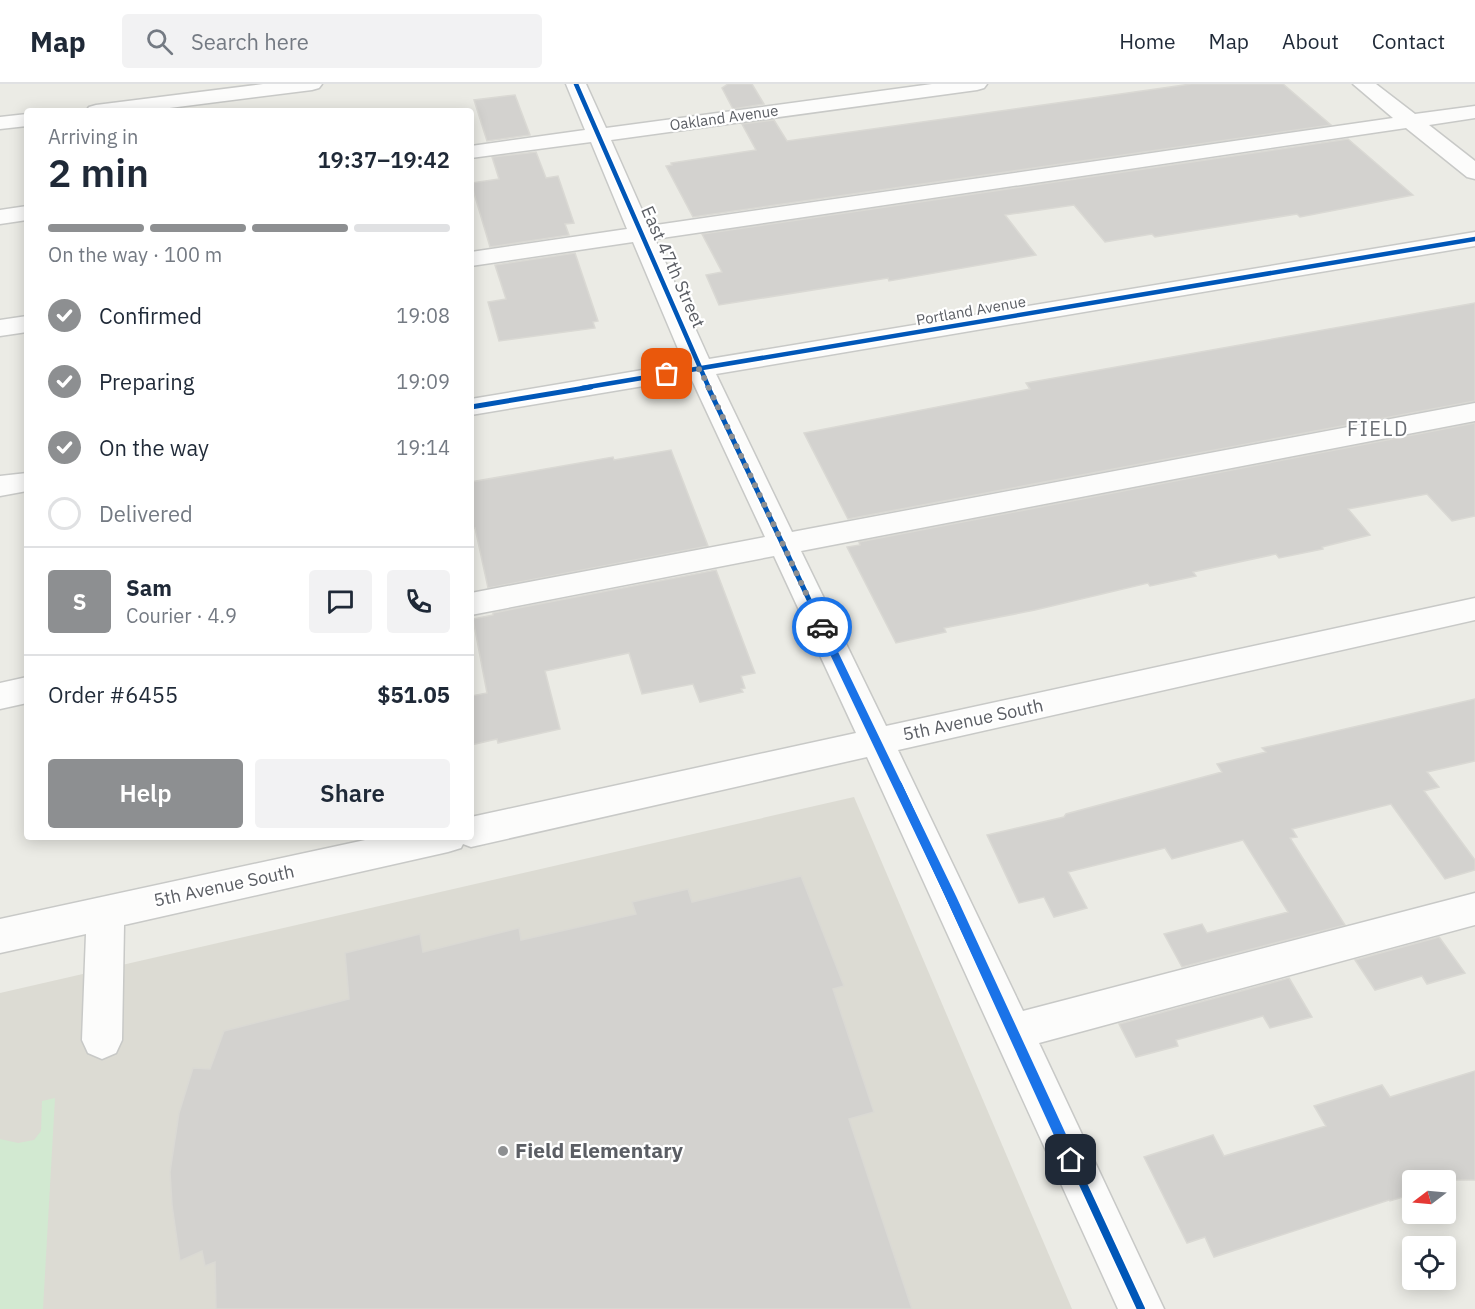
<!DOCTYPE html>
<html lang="en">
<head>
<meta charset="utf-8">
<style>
	body { margin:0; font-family:"IBM Plex Sans",sans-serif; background:#f2f2f3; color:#1f2937; height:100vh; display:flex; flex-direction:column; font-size:22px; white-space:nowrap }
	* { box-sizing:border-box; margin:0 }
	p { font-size:20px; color:#747a83 }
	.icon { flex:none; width:33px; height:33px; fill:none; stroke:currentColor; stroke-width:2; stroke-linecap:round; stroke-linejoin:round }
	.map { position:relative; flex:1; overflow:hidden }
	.drawer { position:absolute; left:24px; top:24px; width:450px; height:732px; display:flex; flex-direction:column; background:#fff; border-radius:6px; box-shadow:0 3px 15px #0003 }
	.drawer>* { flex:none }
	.needle { width:39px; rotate:254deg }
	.tools { position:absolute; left:1402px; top:1086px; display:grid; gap:12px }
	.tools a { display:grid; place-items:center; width:54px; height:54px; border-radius:6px; background:#fff; box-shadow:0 3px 15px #0003; font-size:30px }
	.pin { position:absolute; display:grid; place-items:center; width:51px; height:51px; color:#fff; margin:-26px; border-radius:12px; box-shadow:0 3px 9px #0006 }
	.courier { position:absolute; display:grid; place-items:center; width:60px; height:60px; margin:-30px; border:4px solid #1a73e8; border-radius:50%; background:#fff; color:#222; box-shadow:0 2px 8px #0007 }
	.headline em { font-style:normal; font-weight:600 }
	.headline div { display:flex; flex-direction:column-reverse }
	.headline { display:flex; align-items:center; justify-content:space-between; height:102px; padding:0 24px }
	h1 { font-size:39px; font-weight:600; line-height:45px }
	.bar { display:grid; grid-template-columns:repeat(4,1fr); gap:9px 6px; align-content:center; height:72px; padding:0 24px }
	.bar i { height:8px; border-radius:4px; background:#e0e1e3 }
	.bar .selected { background:#8d8f91 }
	.bar p { grid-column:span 4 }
	.line { display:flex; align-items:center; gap:15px; padding:0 24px; border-top:2px solid #e0e1e3 }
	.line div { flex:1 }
	.round { display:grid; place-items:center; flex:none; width:63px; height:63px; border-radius:6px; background:#f2f2f3 }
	ol { padding:0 24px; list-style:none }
	li { display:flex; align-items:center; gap:18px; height:66px }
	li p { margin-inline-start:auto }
	li .icon { padding:6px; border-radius:50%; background:#8d8f91; color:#fff; stroke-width:4 }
	li:last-child { color:#747a83 }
	li i { width:33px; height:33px; border:3px solid #e0e1e3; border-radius:50% }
	.cta { display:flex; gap:12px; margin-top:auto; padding:12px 24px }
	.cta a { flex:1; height:69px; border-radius:6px; background:#8d8f91; color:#fff; font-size:24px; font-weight:600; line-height:69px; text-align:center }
	.cta a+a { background:#f2f2f3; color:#1f2937 }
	header { display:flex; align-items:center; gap:36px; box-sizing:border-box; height:84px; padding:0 30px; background:#fff; border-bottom:2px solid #e0e1e3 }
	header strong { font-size:28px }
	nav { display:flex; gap:33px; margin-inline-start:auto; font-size:21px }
	.search { width:420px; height:54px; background:#f2f2f3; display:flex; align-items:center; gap:15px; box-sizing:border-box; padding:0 21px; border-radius:6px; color:#747a83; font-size:22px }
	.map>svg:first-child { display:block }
</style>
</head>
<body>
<header>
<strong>Map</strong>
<div class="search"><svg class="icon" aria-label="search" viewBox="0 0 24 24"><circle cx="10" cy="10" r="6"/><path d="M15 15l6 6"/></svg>Search here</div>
<nav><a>Home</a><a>Map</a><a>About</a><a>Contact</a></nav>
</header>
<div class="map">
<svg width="1475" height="1225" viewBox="0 0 1475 1225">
	<rect width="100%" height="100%" fill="#ebebe5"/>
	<path fill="#dcdbd3" d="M854,713L1072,1225H0V909Z"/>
	<path fill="#d2e9d1" d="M55,1014L43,1225H0V1055L18,1059L34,1056L41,1047L42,1017Z"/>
	<path fill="#d3d2cf" stroke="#dad9d4" stroke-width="1.5" d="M728,0H752L764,20L733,25L722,4Z
		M1191,0H1283L1331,41L693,133L666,82L672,81L671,79L756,66L742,40L774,36L787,57Z
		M515,11L530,51L487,57L474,16Z
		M1348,55L1413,111L1300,133L1297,130L1155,153L1152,150L1105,158L1074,121L1005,131L1036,171L889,197L888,194L719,221L706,191L722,188L702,150Z
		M536,68L546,94L558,92L574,139L565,140L569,151L490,163L471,99L499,95L492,73Z
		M575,169L598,237L593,238L595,244L499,257L488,218L506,215L495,181Z
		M1475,219V317L848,435L804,349L1030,305L1026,299Z
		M1475,339V432L1452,437L1427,410L1348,425L1370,451L1322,463L1323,465L1279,474L1276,470L1193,488L1196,492L1150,502L1148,499L1035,526L944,544L946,548L896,559L847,463L860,461L859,458Z
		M671,366L708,462L488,504L475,444L471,445V398L613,373L614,376Z
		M716,486L755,589L741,592L745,604L741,605L743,608L700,618L693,600L642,610L629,569L545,587L560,645L498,659L497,655L471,661V612L487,609L473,535L493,531V529Z
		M1475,615V677L1427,688L1439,703L1424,707L1475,776V786L1445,795L1391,720L1292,745L1297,753L1290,754L1345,841L1182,883L1164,850L1202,840L1207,849L1288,828L1243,756L1172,775L1165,764L1068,788L1087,824L1054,833L1044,813L1019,819L987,751L1064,733L1066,730L1222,688L1217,680L1266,668L1262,664Z
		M801,792L844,902L833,905L874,1028L849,1035L912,1225H216L215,1178L205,1182L202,1167L180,1177L172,1121L170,1088L179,1029L193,984L210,985L224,947L349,915L345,869L420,850L423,868L519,844L521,856L636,830L632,818L662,811L688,805L692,818Z
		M1439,853L1465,889L1427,900L1422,892L1375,906L1355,876Z
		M1289,894L1312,933L1270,944L1263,932L1176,956L1178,962L1136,973L1119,940Z
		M1475,987V1096H1413V1110L1390,1117L1389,1116L1214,1173L1205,1153L1187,1159L1144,1073L1213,1051L1224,1072L1326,1042L1314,1022L1382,1001L1390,1013Z"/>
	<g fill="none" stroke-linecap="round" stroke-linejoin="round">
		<defs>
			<path id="minor" d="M263,0H322L319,4L312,6L146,27H86L89,23L96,21Z
				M566,0H586L606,44L932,0H987L984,4L977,6L611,56L649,142L1393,34L1353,0H1376L1415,30L1475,22V34L1429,41L1475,77V95L1467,93L1406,44L655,155L709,275L1475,148V162L716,290L792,448L1475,319V337L801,467L886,642L1475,514V536L898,666L1023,927L1475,809V841L1039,959L1164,1225H1118L867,673L471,763L463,760L461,764L448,768L124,841L122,956L116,969L102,975L88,969L82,956L86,850L0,869V835L379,753H471V733L856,649L774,472L471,531V509L765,453L691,294L471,331V315L684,279L633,158L471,182V168L627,145L591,58L471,74V62L585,46Z
				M27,30V42L0,45V33Z
				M27,122V136L0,140V126Z
				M27,232V248L0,252V236Z
				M27,389V407L0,412V392Z
				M27,593V619L0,625V599Z"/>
		</defs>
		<use href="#minor" stroke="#c8c9c7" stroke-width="3"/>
		<use href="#minor" fill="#fcfcfb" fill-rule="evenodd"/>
		<defs>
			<path id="cycleway-far2" d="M576,0L709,304
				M582,304L1475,155"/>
			<path id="cycleway-far1" d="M708,303L898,703
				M471,323L591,303"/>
			<path id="cycleway" d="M898,701L1141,1225"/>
		</defs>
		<use href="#cycleway-far2" stroke="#fff" stroke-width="8"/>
		<use href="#cycleway-far1" stroke="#fff" stroke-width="9"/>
		<use href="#cycleway" stroke="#fff" stroke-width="11"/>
		<use href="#cycleway-far2" stroke="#0057b8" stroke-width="4.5"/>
		<use href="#cycleway-far1" stroke="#0057b8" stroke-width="5"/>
		<use href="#cycleway" stroke="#0057b8" stroke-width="8"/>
	</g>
	<path fill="#1a73e8" d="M822,540L826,543L956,812L1076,1072L1078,1076L1076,1080L1071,1082L1067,1080L945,812L817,543Z"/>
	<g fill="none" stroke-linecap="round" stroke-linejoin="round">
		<path stroke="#8d8f91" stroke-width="6" stroke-dasharray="0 10.8" d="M667,290L700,285L822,543"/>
	</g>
	<circle fill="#8d8f91" stroke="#fff" stroke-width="2" cx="503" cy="1067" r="6"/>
	<g text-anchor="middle" stroke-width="4.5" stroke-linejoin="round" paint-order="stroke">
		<g font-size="15" fill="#5b5e64" stroke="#fff">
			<text transform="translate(724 34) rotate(-8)" y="5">Oakland Avenue</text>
			<text transform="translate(971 227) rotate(-10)" y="5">Portland Avenue</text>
		</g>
		<g font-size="18" fill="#5b5e64" stroke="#fff">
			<text transform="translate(673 183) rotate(66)" y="6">East 47th Street</text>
			<text transform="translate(973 636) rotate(-12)" y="6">5th Avenue South</text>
			<text transform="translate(224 802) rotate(-12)" y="6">5th Avenue South</text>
		</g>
		<g font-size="20" letter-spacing="1.5" fill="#6c7076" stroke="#fff">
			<text x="1378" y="352">FIELD</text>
		</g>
		<g font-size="21" font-weight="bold" fill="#5b5e64" stroke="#fff" text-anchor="start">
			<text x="515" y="1074">Field Elementary</text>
		</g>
	</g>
</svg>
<div class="tools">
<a><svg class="needle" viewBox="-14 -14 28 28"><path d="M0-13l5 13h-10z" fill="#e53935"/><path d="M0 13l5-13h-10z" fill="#747a83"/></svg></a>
<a><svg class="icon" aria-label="locate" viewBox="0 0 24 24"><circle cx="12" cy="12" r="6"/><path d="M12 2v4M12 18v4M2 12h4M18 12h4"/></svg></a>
</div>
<div class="pin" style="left:667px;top:290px;background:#ea580c"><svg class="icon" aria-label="bag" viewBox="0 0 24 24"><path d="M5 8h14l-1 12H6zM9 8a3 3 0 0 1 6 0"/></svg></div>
<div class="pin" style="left:1071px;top:1076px;background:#1f2937"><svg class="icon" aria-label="home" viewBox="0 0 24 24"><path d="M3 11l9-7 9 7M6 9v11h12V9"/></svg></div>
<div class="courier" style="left:822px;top:543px"><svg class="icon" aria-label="car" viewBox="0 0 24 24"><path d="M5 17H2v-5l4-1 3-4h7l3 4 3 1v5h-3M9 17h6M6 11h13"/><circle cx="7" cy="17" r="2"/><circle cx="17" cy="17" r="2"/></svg></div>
<section class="drawer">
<div class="headline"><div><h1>2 min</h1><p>Arriving in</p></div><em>19:37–19:42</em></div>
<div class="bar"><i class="selected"></i><i class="selected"></i><i class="selected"></i><i></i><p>On the way · 100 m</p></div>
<ol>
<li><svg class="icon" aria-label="check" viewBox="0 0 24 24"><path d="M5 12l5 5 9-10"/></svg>Confirmed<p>19:08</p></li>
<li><svg class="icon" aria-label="check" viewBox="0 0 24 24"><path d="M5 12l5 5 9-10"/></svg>Preparing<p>19:09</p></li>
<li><svg class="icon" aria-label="check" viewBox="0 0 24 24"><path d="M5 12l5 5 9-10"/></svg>On the way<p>19:14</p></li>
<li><i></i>Delivered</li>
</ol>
<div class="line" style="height:108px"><b class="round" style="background:#8d8f91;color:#fff">S</b><div><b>Sam</b><p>Courier · 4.9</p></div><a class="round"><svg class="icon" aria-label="chat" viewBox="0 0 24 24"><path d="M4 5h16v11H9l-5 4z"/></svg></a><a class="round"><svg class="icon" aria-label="phone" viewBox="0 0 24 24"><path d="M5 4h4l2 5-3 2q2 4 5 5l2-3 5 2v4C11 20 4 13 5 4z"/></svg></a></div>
<div class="line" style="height:78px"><div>Order #6455</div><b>$51.05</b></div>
<div class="cta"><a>Help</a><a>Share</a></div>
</section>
</div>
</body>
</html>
